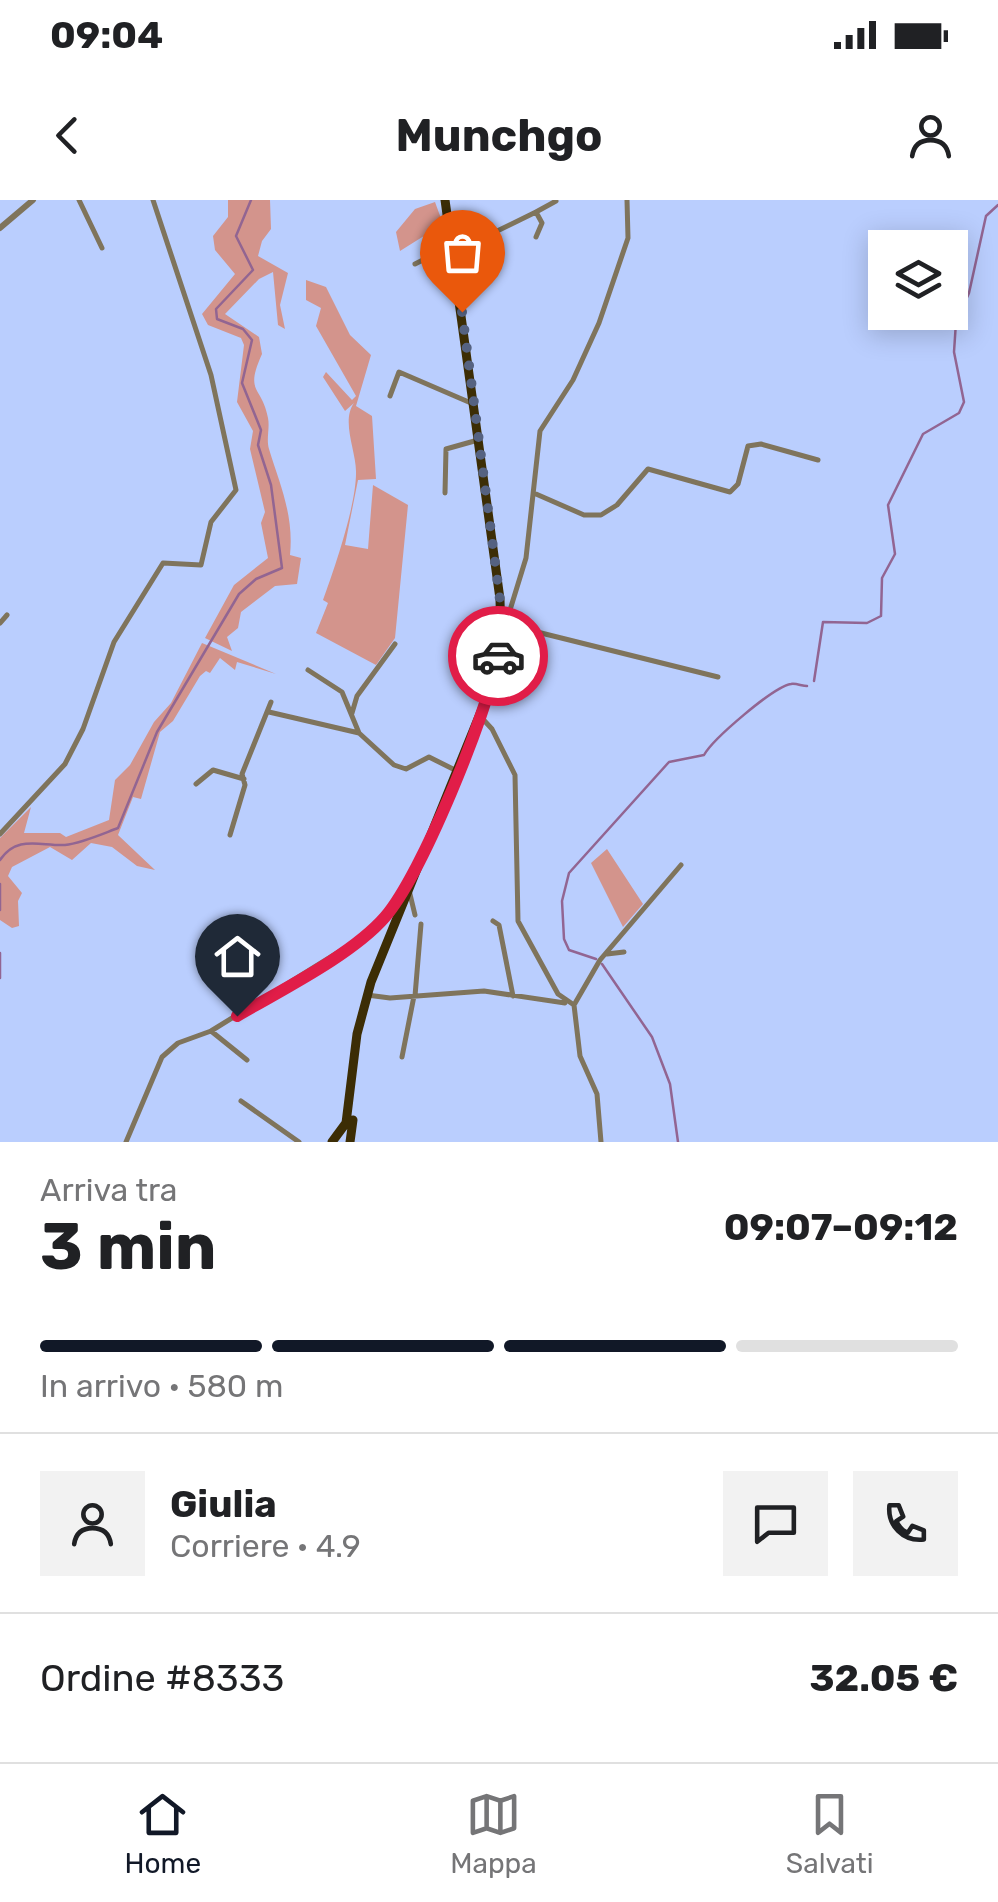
<!DOCTYPE html>
<html lang="it">
<head>
<meta charset="utf-8">
<style>
	body { margin:0; font-family:Rubik,sans-serif; background:#f2f2f2; color:#202124; height:100vh; display:flex; flex-direction:column; font-size:38px; white-space:nowrap }
	* { box-sizing:border-box; margin:0 }
	p { font-size:32px; color:#757577 }
	.icon { flex:none; width:55px; height:55px; fill:none; stroke:currentColor; stroke-width:2; stroke-linecap:round; stroke-linejoin:round }
	.map { position:relative; height:942px; overflow:hidden }
	.sheet { display:flex; flex-direction:column; background:#fff; flex:1 }
	.sheet>* { flex:none }
	.buttons { position:absolute; left:868px; top:30px; display:grid; gap:20px }
	.buttons a { display:grid; place-items:center; width:100px; height:100px; border-radius:0px; background:#fff; box-shadow:0 5px 25px #0003; font-size:50px }
	.pin { position:absolute; display:grid; place-items:center; width:85px; height:85px; color:#fff; margin:-102px -42px; border-radius:50% 50% 50% 0; rotate:-45deg; box-shadow:0 0 10px #0007 }
	.pin .icon { rotate:45deg }
	.courier { position:absolute; display:grid; place-items:center; width:100px; height:100px; margin:-50px; border:8px solid #e11d48; border-radius:50%; background:#fff; color:#222; box-shadow:0 2px 12px #0007 }
	.overview em { font-style:normal; font-weight:700 }
	.overview div { display:flex; flex-direction:column-reverse }
	.overview { display:flex; align-items:center; justify-content:space-between; height:170px; padding:0 40px }
	h1 { font-size:65px; font-weight:700; line-height:75px }
	.bar { display:grid; grid-template-columns:repeat(4,1fr); gap:15px 10px; align-content:center; height:120px; padding:0 40px }
	.bar i { height:12px; border-radius:8px; background:#e0e0e0 }
	.bar .active { background:#111827 }
	.bar p { grid-column:span 4 }
	.line { display:flex; align-items:center; gap:25px; padding:0 40px; border-top:2px solid #e0e0e0 }
	.line div { flex:1 }
	.round { display:grid; place-items:center; flex:none; width:105px; height:105px; border-radius:0px; background:#f2f2f2 }
	.status { display:flex; justify-content:space-between; align-items:center; height:70px; padding:0 50px; background:#fff; direction:ltr }
	.status svg { height:28px; fill:currentColor }
	header { display:flex; justify-content:space-between; align-items:center; height:130px; padding:0 40px; background:#fff; font-size:45px; font-weight:700 }
	.dock { display:flex; justify-content:space-around; align-items:center; height:140px; border-top:2px solid #e0e0e0; background:#fff; font-size:28px; color:#757577 }
	.dock a { display:grid; justify-items:center; gap:5px }
	.dock .active { color:#111827 }
	.map>svg:first-child { display:block }
</style>
</head>
<body>
<div class="status"><b>09:04</b><svg viewBox="0 0 49 12"><path d="M0 12V9h3v3zM5 12V6h3v6zM10 12V3h3v9zM15 12V0h3v12zM26 1h20v11H26zM47 4h2v5h-2z"/></svg></div>
<header><svg class="icon" aria-label="back" viewBox="0 0 24 24"><path d="M15 5l-7 7 7 7"/></svg>Munchgo<svg class="icon" aria-label="person" viewBox="0 0 24 24"><circle cx="12" cy="8" r="4"/><path d="M4 21q1-7 8-7t8 7"/></svg></header>
<div class="map">
<svg width="998" height="942" viewBox="0 0 998 942">
	<rect width="100%" height="100%" fill="#bacefe"/>
	<path fill="#d3948c" d="M228,0H270L271,29L262,41L258,56L288,73L280,105L285,129L278,125L273,72L259,79L225,114L259,137L262,154C244,194 262,185 268,218C270,228 266,239 269,249C280,285 294,315 290,355L301,358L297,384L275,386L241,412L238,428L227,437L232,451L205,438L234,385L268,358L261,323L265,312L250,249L253,231L237,202L244,145L241,138L208,125L202,114L235,74L215,50L213,36L228,17Z
		M435,2L443,24L400,51L396,32L415,9Z
		M306,80L326,87L350,135L371,155L356,206L372,216L376,279L358,280L345,345L368,349L373,285L408,305L395,438L376,465L316,433L328,403L323,400C334,370 357,303 356,271C356,251 341,221 354,203L345,211L323,177L326,172L352,200L356,196L316,126L321,108L306,100Z
		M202,443L276,474L237,462L235,470L220,458L210,473L206,471L200,476L173,521L160,532L141,599L133,597L118,635L155,670L137,666L112,647L91,643L72,660L50,647L12,667L8,676L22,693L18,701L19,726L12,728L0,720V638L31,607L24,633H60L66,637L109,620L115,580L130,565L154,522L171,503Z
		M607,649L643,704L623,727L591,663Z"/>
	<g fill="none" stroke-linecap="round" stroke-linejoin="round">
		<path stroke="#926592" stroke-width="2.5" d="M814,481L823,422L867,423L881,416L882,378L895,354L888,305L923,234L959,213L964,202L954,152L956,122L969,93L986,16L998,5
			M0,660C17,635 39,646 65,645C82,643 102,634 118,628L157,532L239,394L256,379L282,368L271,285L258,245L261,230L242,183L252,140L243,129L217,119L216,109L253,70L236,36L251,0
			M0,684V710
			M0,753V778
			M596,759L569,750L564,739L562,701L569,673L669,562L704,555C713,539 773,487 791,484C796,483 802,486 807,486
			M602,764L652,837L670,884L678,942"/>
		<path stroke="#7f745c" stroke-width="5" d="M79,0L102,48
			M536,12L556,1
			M459,49L478,45
			M454,52L536,12L542,23L536,37
			M415,64L450,46
			M390,196L399,172L471,203
			M445,293L446,249L478,240
			M536,294L584,315H601L617,305L648,269L730,292L738,284L748,246L761,244L818,260
			M0,423L7,415
			M509,425L718,477
			M502,436L526,358L540,231L573,180L599,123L628,38L627,0
			M308,470L342,492L359,533L394,565L406,569L429,557L457,571
			M269,512L359,533
			M352,513L357,496L395,444
			M480,516L492,529L515,575L518,721L558,794L574,805
			M196,584L213,570L244,579
			M0,634L65,564L83,529L114,442L163,363L201,365L211,322L236,290L211,175L153,0
			M230,635L245,585L242,574L271,502
			M409,690L415,715
			M493,721L499,725L513,796
			M607,754L624,752
			M367,795L390,798L484,791L565,803
			M415,796L421,724
			M211,831L247,860
			M402,857L414,796
			M241,901L299,942
			M126,942L162,857L178,843L211,831L350,745L384,718L407,684
			M601,942L597,894L580,856L574,805L600,760L681,665"/>
		<path stroke="#7f745c" stroke-width="6" d="M0,28L33,0"/>
		<path stroke="#3c2d05" stroke-width="9" d="M332,942L346,923L357,834L371,782L493,482L501,442L500,399L445,0
			M350,942L353,920"/>
	</g>
	<g fill="none" stroke-linecap="round" stroke-linejoin="round">
		<path stroke="#556281" stroke-width="10" stroke-dasharray="0 18" d="M462,112L500,400L498,456"/>
		<path stroke="#e11d48" stroke-width="12" d="M237,816C281,790 352,755 385,717C422,674 487,514 498,456"/>
	</g>
</svg>
<div class="buttons">
<a><svg class="icon" aria-label="layers" viewBox="0 0 24 24"><path d="M12 4l9 5-9 5-9-5zM3 14l9 5 9-5"/></svg></a>
</div>
<div class="pin" style="left:462px;top:112px;background:#ea580c"><svg class="icon" aria-label="bag" viewBox="0 0 24 24"><path d="M5 8h14l-1 12H6zM9 8a3 3 0 0 1 6 0"/></svg></div>
<div class="pin" style="left:237px;top:816px;background:#1f2937"><svg class="icon" aria-label="home" viewBox="0 0 24 24"><path d="M3 11l9-7 9 7M6 9v11h12V9"/></svg></div>
<div class="courier" style="left:498px;top:456px"><svg class="icon" aria-label="car" viewBox="0 0 24 24"><path d="M5 17H2v-5l4-1 3-4h7l3 4 3 1v5h-3M9 17h6M6 11h13"/><circle cx="7" cy="17" r="2"/><circle cx="17" cy="17" r="2"/></svg></div>
</div>
<section class="sheet">
<div class="overview"><div><h1>3 min</h1><p>Arriva tra</p></div><em>09:07–09:12</em></div>
<div class="bar"><i class="active"></i><i class="active"></i><i class="active"></i><i></i><p>In arrivo · 580 m</p></div>
<div class="line" style="height:180px"><a class="round"><svg class="icon" aria-label="person" viewBox="0 0 24 24"><circle cx="12" cy="8" r="4"/><path d="M4 21q1-7 8-7t8 7"/></svg></a><div><b>Giulia</b><p>Corriere · 4.9</p></div><a class="round"><svg class="icon" aria-label="chat" viewBox="0 0 24 24"><path d="M4 5h16v11H9l-5 4z"/></svg></a><a class="round"><svg class="icon" aria-label="phone" viewBox="0 0 24 24"><path d="M5 4h4l2 5-3 2q2 4 5 5l2-3 5 2v4C11 20 4 13 5 4z"/></svg></a></div>
<div class="line" style="height:130px"><div>Ordine #8333</div><b>32.05 €</b></div>
</section>
<nav class="dock">
<a class="active"><svg class="icon" aria-label="home" viewBox="0 0 24 24"><path d="M3 11l9-7 9 7M6 9v11h12V9"/></svg>Home</a>
<a><svg class="icon" aria-label="map" viewBox="0 0 24 24"><path d="M3 6l6-2 6 2 6-2v14l-6 2-6-2-6 2zM9 4v14M15 6v14"/></svg>Mappa</a>
<a><svg class="icon" aria-label="saved" viewBox="0 0 24 24"><path d="M7 4h10v16l-5-4-5 4z"/></svg>Salvati</a>
</nav>
</body>
</html>
